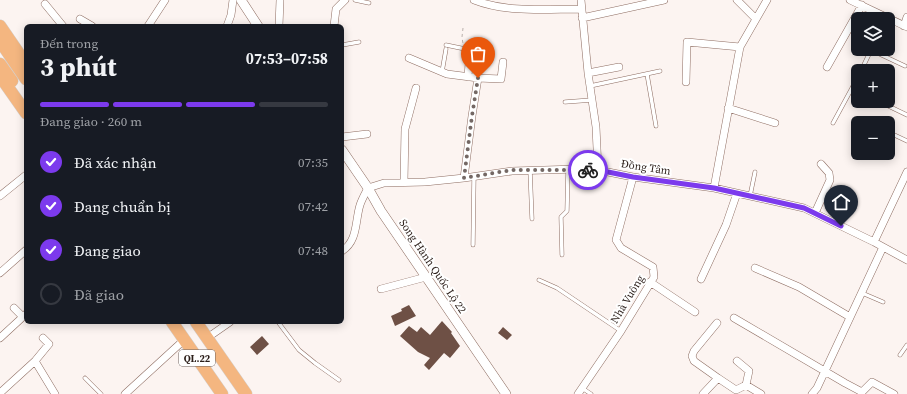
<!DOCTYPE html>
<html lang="vi">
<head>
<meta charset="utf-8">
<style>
	body { margin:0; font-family:"Source Serif 4",serif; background:#20242c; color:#f1f3f6; height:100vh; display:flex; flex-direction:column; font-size:15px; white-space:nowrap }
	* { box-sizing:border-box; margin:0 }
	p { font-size:13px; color:#9ea1a6 }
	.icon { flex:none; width:22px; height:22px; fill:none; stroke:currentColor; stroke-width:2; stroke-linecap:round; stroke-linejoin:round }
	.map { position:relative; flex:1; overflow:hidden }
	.drawer { position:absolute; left:24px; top:24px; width:320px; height:300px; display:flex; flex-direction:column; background:#171b24; border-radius:6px; box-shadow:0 2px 10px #0003 }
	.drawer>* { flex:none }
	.buttons { position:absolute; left:851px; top:12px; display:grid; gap:8px }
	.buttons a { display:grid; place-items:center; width:44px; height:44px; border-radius:6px; background:#171b24; box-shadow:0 2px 10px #0003; font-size:20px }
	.pin { position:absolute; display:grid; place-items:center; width:34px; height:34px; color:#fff; margin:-41px -17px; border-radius:50% 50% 50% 0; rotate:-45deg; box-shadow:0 0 4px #0007 }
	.pin .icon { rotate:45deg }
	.courier { position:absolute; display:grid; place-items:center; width:40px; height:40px; margin:-20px; border:3px solid #7c3aed; border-radius:50%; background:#fff; color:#222; box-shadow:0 1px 5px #0007 }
	.overview em { font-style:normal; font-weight:700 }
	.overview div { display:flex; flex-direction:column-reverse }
	.overview { display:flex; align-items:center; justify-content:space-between; height:68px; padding:0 16px }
	h1 { font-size:26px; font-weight:700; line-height:30px }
	.bar { display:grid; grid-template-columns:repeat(4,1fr); gap:6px 4px; align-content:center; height:48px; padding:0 16px }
	.bar i { height:5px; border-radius:3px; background:#363941 }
	.bar .selected { background:#7c3aed }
	.bar p { grid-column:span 4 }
	ol { padding:0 16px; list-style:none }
	li { display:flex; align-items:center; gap:12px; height:44px }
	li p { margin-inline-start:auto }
	li .icon { padding:4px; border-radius:50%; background:#7c3aed; color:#fff; stroke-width:4 }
	li:last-child { color:#9ea1a6 }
	li i { width:22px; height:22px; border:2px solid #363941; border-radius:50% }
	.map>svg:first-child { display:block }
</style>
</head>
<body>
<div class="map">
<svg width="907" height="394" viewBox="0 0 907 394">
	<rect width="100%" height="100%" fill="#fcf4f1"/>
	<path fill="#6e5045" d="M409,305L416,316L395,326L391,316L402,311L401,309Z
		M442,321L452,332L451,333L460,346L450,358L444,353L429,370L424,365L430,358L418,352L400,336L409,326L417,332L421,327L430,335Z
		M503,327L512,335L507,340L498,333Z
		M262,336L269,344L257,355L250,347Z"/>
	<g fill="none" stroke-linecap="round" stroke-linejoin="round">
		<defs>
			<path id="service" d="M355,0L369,3
				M342,45L359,42
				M446,45L470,50
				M861,71L871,50L905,66
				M442,72L446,49
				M647,74L656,126
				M590,86L660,71
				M852,88L858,76
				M878,101L907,115
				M565,102L592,100
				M833,123L852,88L858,91
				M888,132L907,141
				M530,170L532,219
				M750,196L755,172
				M473,245L474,176
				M562,255L561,217L567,211L568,169
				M539,280L557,288L621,331
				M862,293L883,302
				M278,322L299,350L315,363L339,380
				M900,355L907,345
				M85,378L101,394
				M582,388L591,394"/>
			<path id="minor" d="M474,0C507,13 546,9 581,9
				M581,0L588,73L596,127L598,170
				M737,0L756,19
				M850,0L907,27
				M45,4L63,26
				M582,18L664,0
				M80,19L92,26
				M148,26L165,0
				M227,26L231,15L233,0
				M279,26L280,0
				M334,26L336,9L345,0
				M904,26L907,17
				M409,58L447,74L478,78L501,79L503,62
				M827,67L862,5
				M588,73L619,67
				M468,77L470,50
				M686,82L687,42L740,47
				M728,108L775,123
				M342,137L367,134
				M464,178L472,116L478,78
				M404,182L405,129L416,88
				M714,188L740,47L767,0
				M0,196L26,175
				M815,213L830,180L829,173L821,164
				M874,242L907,172
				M342,251C358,241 355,221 360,205C362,199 365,194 368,188L384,183L425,182L464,178L512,171L577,169L598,170L633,177L714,188L804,208L874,242L907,260
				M755,268L799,287L850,317
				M0,273L26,250
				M701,279L726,225L737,193
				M650,282L695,312
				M381,289L426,277
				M14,308L23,317
				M734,318L845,383L862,392L872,382L894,394
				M717,323L694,351L692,356L694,361L718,378
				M0,338L26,314
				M207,338L230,322
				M35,361L55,394
				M737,361L749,371L746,385
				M0,393L35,361L49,344L43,338
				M125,394L184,340
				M578,394L621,331L654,277L653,267L621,248L616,240L633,177
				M703,394L718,378L736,390L746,385L761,394
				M812,394L817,388L883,247"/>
			<path id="tertiary" d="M241,0L258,26
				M342,150L368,188L381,211L506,394"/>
			<path id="trunk" d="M0,26L26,64
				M0,41L26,79
				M0,64L12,81
				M0,76L26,113
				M172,322L222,394
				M196,322L246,394"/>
		</defs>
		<use href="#service" stroke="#8e6d62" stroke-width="4.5"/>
		<use href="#minor" stroke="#8e6d62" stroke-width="8"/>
		<use href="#tertiary" stroke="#8e6d62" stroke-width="10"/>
		<use href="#trunk" stroke="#d4d2d1" stroke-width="13"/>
		<path stroke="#bab1ad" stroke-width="1" stroke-dasharray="3 3" stroke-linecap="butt" d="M463,28L462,37L463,44"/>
		<use href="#service" stroke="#fff" stroke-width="3.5"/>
		<use href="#minor" stroke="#fff" stroke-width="7"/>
		<use href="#tertiary" stroke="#fff" stroke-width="9"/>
		<use href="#trunk" stroke="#f4b680" stroke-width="12"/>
	</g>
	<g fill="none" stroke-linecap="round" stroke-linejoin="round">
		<path stroke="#746864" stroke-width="4" stroke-dasharray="0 7.2" d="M478,78L472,116L464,178L512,170H588"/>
		<path stroke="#7c3aed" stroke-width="5" d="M588,170H598L633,177L714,188L804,208L841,226"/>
	</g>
	<g text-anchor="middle" stroke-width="4" stroke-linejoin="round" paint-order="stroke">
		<rect fill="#fff" stroke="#6a615d" stroke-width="1" x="179" y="350" width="36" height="16" rx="3"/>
		<g font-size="10" font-weight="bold" fill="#2a1d18">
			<text x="197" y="362">QL.22</text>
		</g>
		<g font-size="11" fill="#2a1d18" stroke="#fff">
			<text transform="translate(646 167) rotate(9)" y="4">Đồng Tâm</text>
			<text transform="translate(433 266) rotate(56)" y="4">Song Hành Quốc Lộ 22</text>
			<text transform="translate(627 299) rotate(-59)" y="4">Nhà Vuông</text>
		</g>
	</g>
</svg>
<div class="buttons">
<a><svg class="icon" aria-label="layers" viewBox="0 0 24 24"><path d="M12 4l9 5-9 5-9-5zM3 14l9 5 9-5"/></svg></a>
<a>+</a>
<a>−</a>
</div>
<div class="pin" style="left:478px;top:78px;background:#ea580c"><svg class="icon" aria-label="bag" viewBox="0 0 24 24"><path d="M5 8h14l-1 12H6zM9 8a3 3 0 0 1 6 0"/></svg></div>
<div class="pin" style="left:841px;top:226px;background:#1f2937"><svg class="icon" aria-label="home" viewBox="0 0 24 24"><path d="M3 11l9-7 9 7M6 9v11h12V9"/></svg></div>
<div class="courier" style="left:588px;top:170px"><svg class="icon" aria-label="bike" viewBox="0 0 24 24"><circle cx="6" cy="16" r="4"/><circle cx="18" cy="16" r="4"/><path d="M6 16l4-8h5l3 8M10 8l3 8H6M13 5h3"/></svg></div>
<section class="drawer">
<div class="overview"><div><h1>3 phút</h1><p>Đến trong</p></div><em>07:53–07:58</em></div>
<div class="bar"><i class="selected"></i><i class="selected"></i><i class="selected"></i><i></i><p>Đang giao · 260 m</p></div>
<ol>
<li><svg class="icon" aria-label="check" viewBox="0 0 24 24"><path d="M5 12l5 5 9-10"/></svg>Đã xác nhận<p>07:35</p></li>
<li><svg class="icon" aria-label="check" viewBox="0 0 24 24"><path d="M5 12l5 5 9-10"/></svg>Đang chuẩn bị<p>07:42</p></li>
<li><svg class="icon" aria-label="check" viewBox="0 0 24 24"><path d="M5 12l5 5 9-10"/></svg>Đang giao<p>07:48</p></li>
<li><i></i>Đã giao</li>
</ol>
</section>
</div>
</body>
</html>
